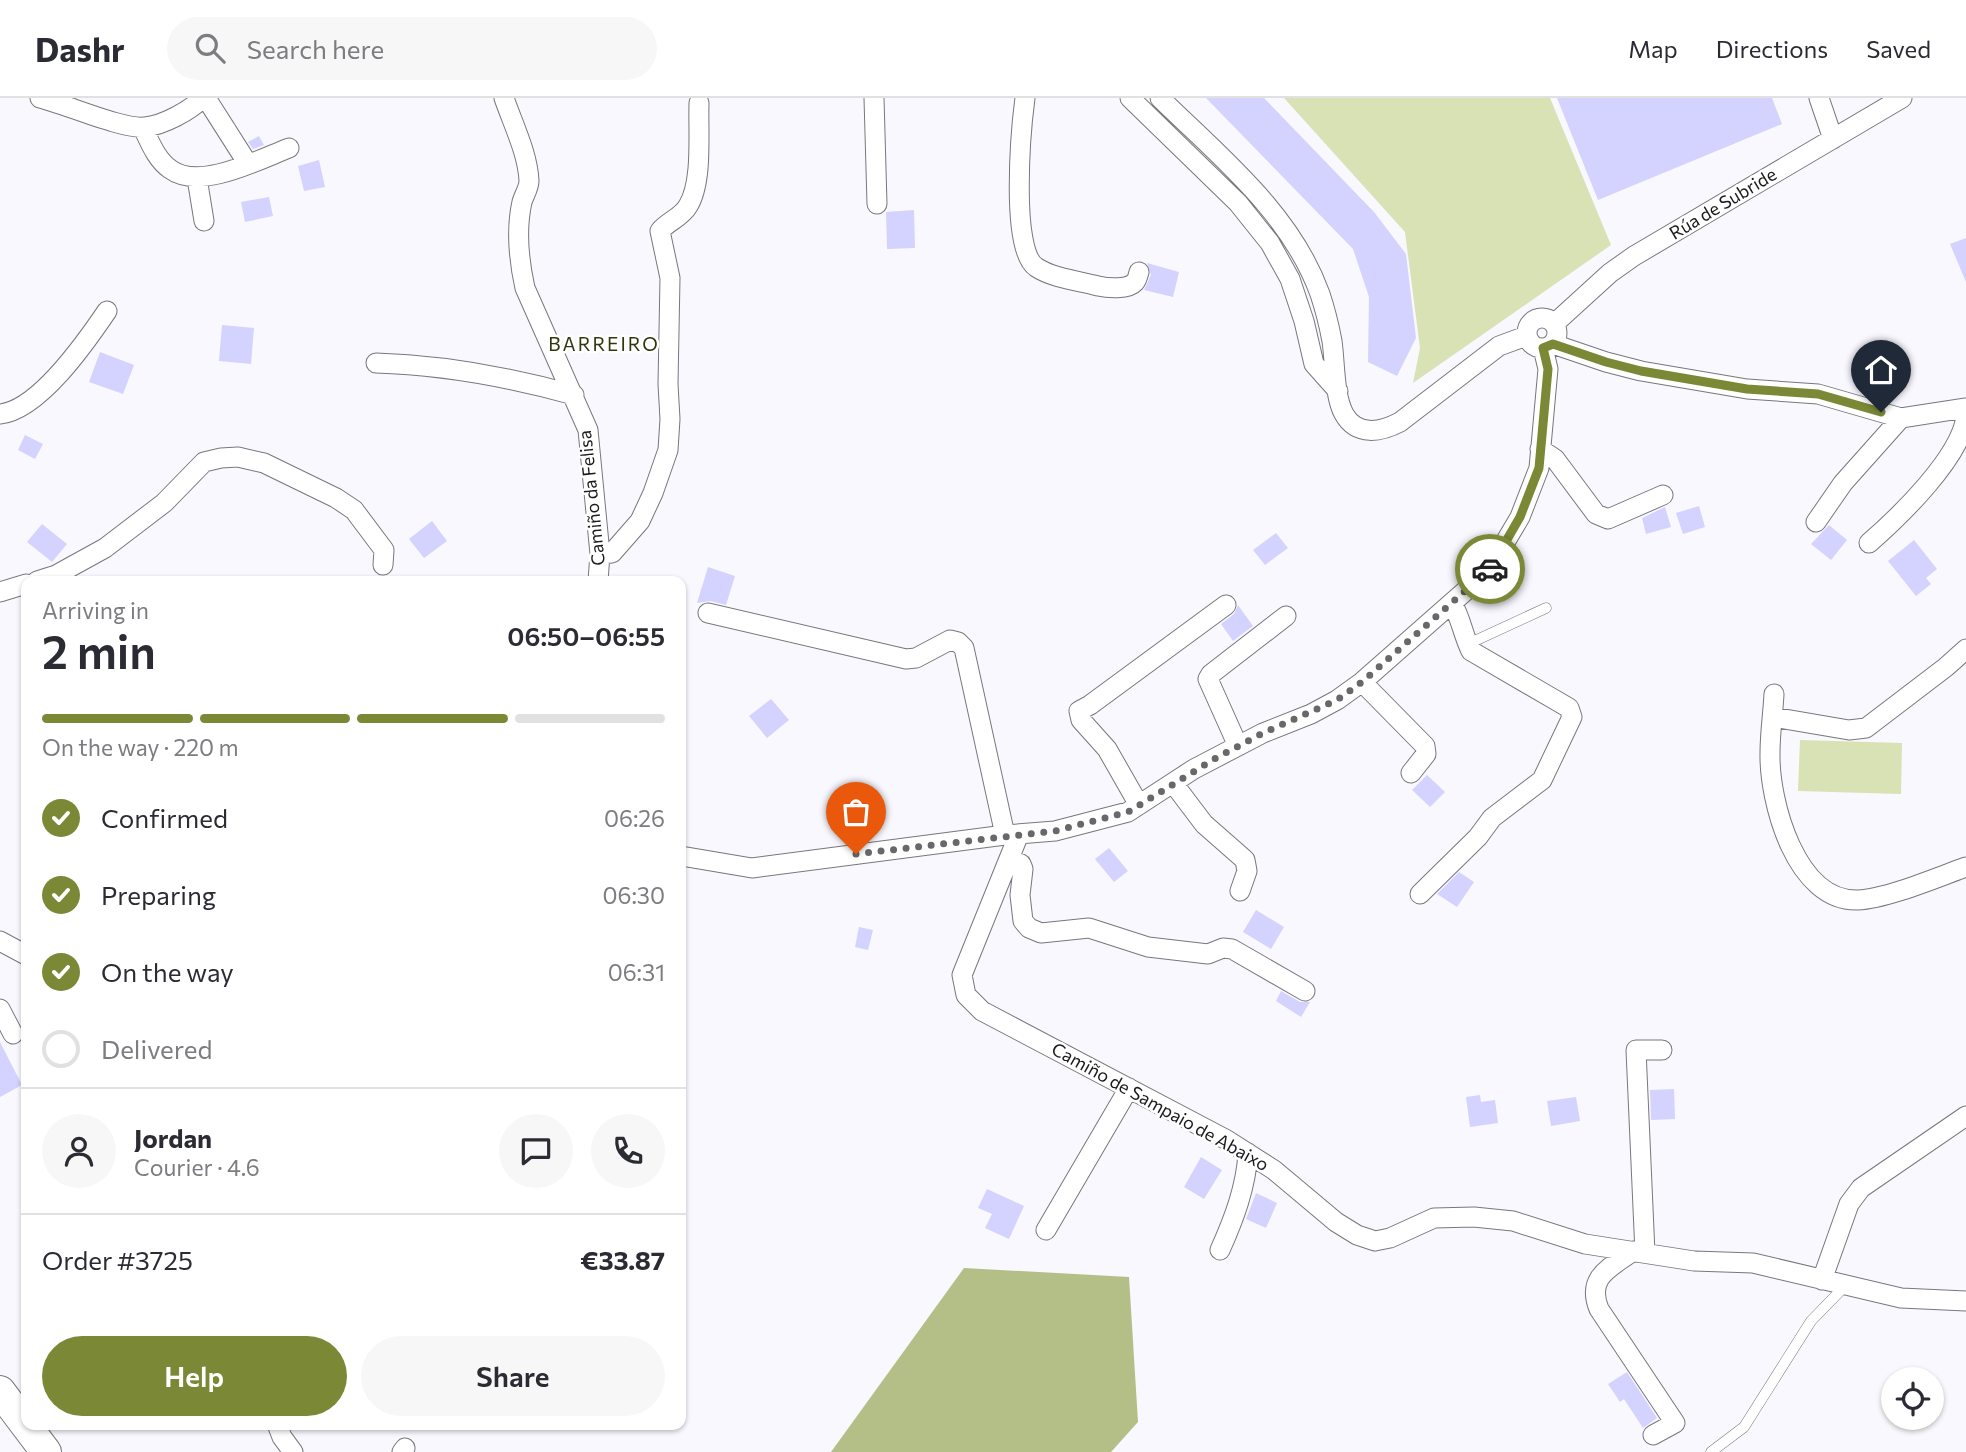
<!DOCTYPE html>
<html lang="en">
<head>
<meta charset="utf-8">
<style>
	body { margin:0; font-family:Commissioner,sans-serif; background:#f7f7f7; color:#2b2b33; height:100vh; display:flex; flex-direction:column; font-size:26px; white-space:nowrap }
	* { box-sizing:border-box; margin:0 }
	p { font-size:23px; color:#7c7c81 }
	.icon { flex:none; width:38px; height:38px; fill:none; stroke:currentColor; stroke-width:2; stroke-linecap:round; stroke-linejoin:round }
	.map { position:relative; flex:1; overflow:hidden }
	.sheet { position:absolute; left:21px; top:478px; width:665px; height:854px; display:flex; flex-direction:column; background:#fff; border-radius:14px; box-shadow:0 2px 5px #0004 }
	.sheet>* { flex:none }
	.tools { position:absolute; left:1881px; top:1269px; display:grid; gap:14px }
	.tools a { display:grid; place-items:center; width:63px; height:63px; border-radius:50%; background:#fff; box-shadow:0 2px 5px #0004; font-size:35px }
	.pin { position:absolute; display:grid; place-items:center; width:60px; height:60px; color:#fff; margin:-72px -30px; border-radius:50% 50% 50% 0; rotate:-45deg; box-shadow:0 0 7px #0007 }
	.pin .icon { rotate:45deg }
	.courier { position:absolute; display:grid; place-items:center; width:70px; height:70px; margin:-35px; border:5px solid #7b8836; border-radius:50%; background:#fff; color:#222; box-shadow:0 2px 9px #0007 }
	.summary em { font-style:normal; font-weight:600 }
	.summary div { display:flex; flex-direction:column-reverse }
	.summary { display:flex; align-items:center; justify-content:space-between; height:119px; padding:0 21px }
	h1 { font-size:46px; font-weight:600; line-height:52px }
	.bar { display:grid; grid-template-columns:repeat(4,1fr); gap:10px 7px; align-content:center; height:84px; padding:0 21px }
	.bar i { height:9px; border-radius:5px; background:#e1e1e2 }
	.bar .selected { background:#7b8836 }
	.bar p { grid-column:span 4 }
	.line { display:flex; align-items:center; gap:18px; padding:0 21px; border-top:2px solid #e1e1e2 }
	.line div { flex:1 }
	.round { display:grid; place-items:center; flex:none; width:74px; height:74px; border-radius:37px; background:#f7f7f7 }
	ol { padding:0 21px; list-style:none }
	li { display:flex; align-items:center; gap:21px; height:77px }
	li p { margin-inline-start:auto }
	li .icon { padding:7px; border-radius:50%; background:#7b8836; color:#fff; stroke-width:4 }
	li:last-child { color:#7c7c81 }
	li i { width:38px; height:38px; border:4px solid #e1e1e2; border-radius:50% }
	.cta { display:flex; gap:14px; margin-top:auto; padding:14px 21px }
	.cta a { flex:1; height:80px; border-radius:42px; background:#7b8836; color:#fff; font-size:28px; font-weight:600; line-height:80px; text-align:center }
	.cta a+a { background:#f7f7f7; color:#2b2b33 }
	header { display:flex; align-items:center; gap:42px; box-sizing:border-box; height:98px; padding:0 35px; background:#fff; border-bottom:2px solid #e1e1e2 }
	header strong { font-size:33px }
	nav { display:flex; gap:38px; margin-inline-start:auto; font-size:24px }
	.search { width:490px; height:63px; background:#f7f7f7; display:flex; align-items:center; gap:18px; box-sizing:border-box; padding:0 24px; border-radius:38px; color:#7c7c81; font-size:26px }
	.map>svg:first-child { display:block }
</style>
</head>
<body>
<header>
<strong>Dashr</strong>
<div class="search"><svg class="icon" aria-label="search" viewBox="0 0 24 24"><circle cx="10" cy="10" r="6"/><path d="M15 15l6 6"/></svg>Search here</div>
<nav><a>Map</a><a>Directions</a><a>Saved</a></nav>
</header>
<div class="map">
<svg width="1966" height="1354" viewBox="0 0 1966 1354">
	<rect width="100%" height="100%" fill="#f8f8fe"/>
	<path fill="#d8e2b5" d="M1284,0H1550L1611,147L1413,285L1420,250L1405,134Z
		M1800,642L1902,645L1901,696L1798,693Z"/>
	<path fill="#b4bf88" d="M964,1170L1129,1179L1138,1324L1111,1354H831Z"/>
	<path fill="#d4d2fe" d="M1206,0H1264L1374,114L1406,156L1416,240L1397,278L1368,264L1369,199L1353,151Z
		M1557,0H1772L1782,26L1598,102Z
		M259,38L264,47L253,51L248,44Z
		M319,62L325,89L304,93L298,68Z
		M269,99L273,118L245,124L241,104Z
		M914,112L915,150L887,151L886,114Z
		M1966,140V184L1950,146Z
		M1147,165L1179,174L1173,199L1144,192L1151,177Z
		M222,227L254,230L251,266L219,263Z
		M100,254L134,267L123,296L89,284Z
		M25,337L43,346L35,361L18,352Z
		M1699,408L1705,429L1683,436L1676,415Z
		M1665,409L1671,429L1646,436L1642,420Z
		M432,423L447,443L424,460L409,441Z
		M42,426L67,446L52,464L27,444Z
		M1829,427L1847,442L1831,462L1811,446Z
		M1276,435L1288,450L1265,467L1253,452Z
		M1914,442L1937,471L1926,480L1931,486L1916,498L1888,463Z
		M708,469L735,478L726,507L710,503L697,505Z
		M1238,507L1253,528L1233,543L1221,526L1234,516Z
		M771,601L789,622L767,640L749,618Z
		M1427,677L1445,694L1430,709L1412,692Z
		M1109,750L1128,773L1114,784L1095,761Z
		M1459,774L1474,784L1457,809L1437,796Z
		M1256,812L1284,829L1271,851L1243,834Z
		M859,829L873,832L868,852L855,849Z
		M1281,893L1300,904H1310L1301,919L1276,903Z
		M0,944L22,987L0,999Z
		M1674,991L1675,1021L1651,1022L1650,992Z
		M1480,997L1481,1004L1495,1002L1498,1025L1470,1029L1466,999Z
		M1576,999L1580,1023L1551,1028L1547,1003Z
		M1201,1059L1222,1072L1204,1101L1184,1089Z
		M987,1091L1024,1108L1009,1141L985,1130L992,1116L978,1110Z
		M1256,1095L1277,1105L1266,1130L1246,1121Z
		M1627,1274L1657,1320L1643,1330L1624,1301L1620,1304L1608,1286Z"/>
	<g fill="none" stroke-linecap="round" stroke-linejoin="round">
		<defs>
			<path id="service" d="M1468,546L1546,510
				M1711,1354L1744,1329L1811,1223L1845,1188"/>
			<path id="minor" d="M40,0C65,6 124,32 145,29C164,27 189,13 203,0
				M206,0L248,66
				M504,0C513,26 528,56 529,83C529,90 524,97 522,104C516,131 519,163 525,190L588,332L600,456L598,483
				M874,0L877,106
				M1025,0C1021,30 1010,152 1036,169C1052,180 1079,183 1098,188C1107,190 1128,192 1135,184C1137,182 1138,178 1139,174
				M1130,0L1238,105L1270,145L1290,181L1304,223L1314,266L1338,293
				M1160,0C1219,58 1291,115 1320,196C1325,211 1329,227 1332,243C1335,263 1334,298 1344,316C1357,339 1381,334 1400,324L1499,248L1526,238
				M1819,0L1833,41
				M143,30C150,44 156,61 170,71C199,93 258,62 289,50
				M197,80L204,123
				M1527 235a15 15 0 1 1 30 0a15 15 0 1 1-30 0Z
				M1554,226L1610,175L1634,158L1902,0
				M1553,246L1606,264L1641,273L1747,291L1818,296L1901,320L1966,310
				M376,265C443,267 509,279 574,297
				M0,316C39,312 86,244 107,213
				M1540,351L1555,361L1596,416L1608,421L1663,397
				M1816,424L1843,385L1901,320
				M1869,445C1900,418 1960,360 1966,319
				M600,456L612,455L640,423L653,395L668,352L670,321L668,286L670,180L660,133C668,123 681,120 688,108C703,84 698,34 699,5
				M37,483L56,477L105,450L164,405L204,364L221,360L238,359L264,365L336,400L354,412L384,452L383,467
				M0,494L26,486
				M708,515L906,561L916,560L950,542L958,544L964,550L1005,737
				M1362,584L1425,648L1426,656L1411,675
				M1774,596C1773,615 1770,635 1770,655C1769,704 1796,804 1858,802C1886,801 1938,779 1966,769
				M1773,619L1849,632L1866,630L1946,569L1966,551
				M1238,648L1208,581L1211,576L1286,518
				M1173,685L1204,726L1245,762L1247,773L1240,793
				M1139,707L1107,651L1081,622L1079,613L1090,607L1226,507
				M1019,736L962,877L966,897L982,913L1227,1042L1274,1072L1336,1124L1357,1137L1375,1143L1390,1140L1434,1120L1474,1119L1513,1123L1585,1146L1694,1163L1753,1165L1901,1200L1966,1203
				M681,758L752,770L1005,737L1055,733L1128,714L1194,671L1263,635L1311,616L1337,602L1362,584L1488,473L1520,419L1539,370L1548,271L1543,250
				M1009,761L1021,766L1023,771L1020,797L1023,823L1029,830L1041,835L1089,830L1148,849L1208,856L1223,850L1232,851L1305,893
				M1420,796L1478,739L1492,720L1542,682L1572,619L1569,610L1471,553C1463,537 1461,520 1452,505
				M0,843L26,857
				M0,911L13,936
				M1046,1132L1129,990
				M1220,1152C1234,1121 1246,1089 1248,1055
				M1633,1153C1610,1170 1586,1179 1599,1211L1675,1325L1653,1337
				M1645,1155L1636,952H1662
				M1822,1182L1849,1106L1861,1090L1966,1018
				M277,1326L282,1339L293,1354
				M402,1354L405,1350"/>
			<path id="primary" d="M0,1293L46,1354"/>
		</defs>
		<use href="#service" stroke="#77777d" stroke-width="11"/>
		<use href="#minor" stroke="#77777d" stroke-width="21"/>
		<use href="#primary" stroke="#77777d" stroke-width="32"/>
		<use href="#service" stroke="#fff" stroke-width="10"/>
		<use href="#minor" stroke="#fff" stroke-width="19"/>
		<use href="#primary" stroke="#fff" stroke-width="30"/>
	</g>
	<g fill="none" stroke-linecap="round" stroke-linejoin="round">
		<path stroke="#68686b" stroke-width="7" stroke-dasharray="0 12.6" d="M856,756L1055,733L1128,714L1216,660L1263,635L1337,602L1362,584L1490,471"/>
		<path stroke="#7b8836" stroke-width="9" d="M1490,471L1520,419L1539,370L1548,271L1543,250L1553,246L1606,264L1641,273L1747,291L1818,296L1881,314"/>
	</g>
	<g text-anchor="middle" stroke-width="5" stroke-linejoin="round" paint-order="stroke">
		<g font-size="18" fill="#1a1a1c" stroke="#fff">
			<text transform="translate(1723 106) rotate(-31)" y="6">Rúa de Subride</text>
			<text transform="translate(592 400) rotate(-96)" y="6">Camiño da Felisa</text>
			<text transform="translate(1160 1009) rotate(29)" y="6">Camiño de Sampaio de Abaixo</text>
		</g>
		<g font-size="19" letter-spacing="2" fill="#30360e" stroke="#fff">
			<text x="604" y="253">BARREIRO</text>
		</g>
	</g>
</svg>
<div class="tools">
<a><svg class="icon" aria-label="locate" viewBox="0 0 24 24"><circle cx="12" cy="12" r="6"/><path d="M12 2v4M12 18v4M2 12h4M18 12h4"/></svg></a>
</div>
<div class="pin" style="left:856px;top:756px;background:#ea580c"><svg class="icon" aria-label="bag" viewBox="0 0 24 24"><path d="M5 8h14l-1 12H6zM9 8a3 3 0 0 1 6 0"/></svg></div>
<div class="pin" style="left:1881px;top:314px;background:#1f2937"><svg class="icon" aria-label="home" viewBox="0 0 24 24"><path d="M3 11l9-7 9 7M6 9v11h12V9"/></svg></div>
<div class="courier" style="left:1490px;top:471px"><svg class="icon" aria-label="car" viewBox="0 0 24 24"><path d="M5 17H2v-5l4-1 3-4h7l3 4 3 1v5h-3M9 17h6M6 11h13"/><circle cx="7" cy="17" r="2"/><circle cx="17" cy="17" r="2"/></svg></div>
<section class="sheet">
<div class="summary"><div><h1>2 min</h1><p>Arriving in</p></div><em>06:50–06:55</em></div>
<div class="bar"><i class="selected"></i><i class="selected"></i><i class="selected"></i><i></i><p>On the way · 220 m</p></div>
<ol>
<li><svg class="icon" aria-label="check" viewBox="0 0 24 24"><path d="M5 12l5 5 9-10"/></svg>Confirmed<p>06:26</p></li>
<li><svg class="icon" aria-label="check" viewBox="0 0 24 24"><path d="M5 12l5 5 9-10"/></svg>Preparing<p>06:30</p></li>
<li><svg class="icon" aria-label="check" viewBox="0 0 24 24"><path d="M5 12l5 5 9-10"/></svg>On the way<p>06:31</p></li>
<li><i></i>Delivered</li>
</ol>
<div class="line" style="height:126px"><a class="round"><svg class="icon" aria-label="person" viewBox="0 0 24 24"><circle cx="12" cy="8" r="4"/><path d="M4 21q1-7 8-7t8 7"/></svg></a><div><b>Jordan</b><p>Courier · 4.6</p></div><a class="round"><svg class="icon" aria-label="chat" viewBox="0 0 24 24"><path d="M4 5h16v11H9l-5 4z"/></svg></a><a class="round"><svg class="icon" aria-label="phone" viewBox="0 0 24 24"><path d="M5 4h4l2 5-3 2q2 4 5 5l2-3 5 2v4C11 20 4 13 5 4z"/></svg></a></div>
<div class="line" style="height:91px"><div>Order #3725</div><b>€33.87</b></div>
<div class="cta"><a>Help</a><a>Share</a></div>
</section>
</div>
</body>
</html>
